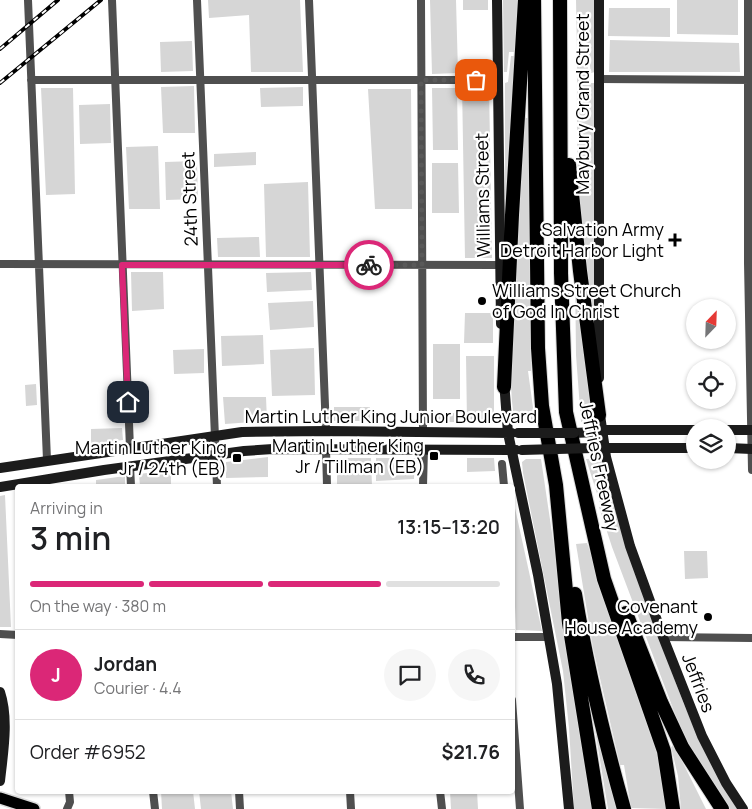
<!DOCTYPE html>
<html lang="en">
<head>
<meta charset="utf-8">
<style>
	body { margin:0; font-family:Manrope,sans-serif; background:#f6f6f6; color:#202124; height:100vh; display:flex; flex-direction:column; font-size:19px; white-space:nowrap }
	* { box-sizing:border-box; margin:0 }
	p { font-size:16px; color:#757577 }
	.icon { flex:none; width:28px; height:28px; fill:none; stroke:currentColor; stroke-width:2; stroke-linecap:round; stroke-linejoin:round }
	.map { position:relative; flex:1; overflow:hidden }
	.panel { position:absolute; left:15px; top:484px; width:500px; height:310px; display:flex; flex-direction:column; background:#fff; border-radius:5px; box-shadow:0 1px 4px #0004 }
	.panel>* { flex:none }
	.needle { width:32px; rotate:23deg }
	.fabs { position:absolute; left:686px; top:299px; display:grid; gap:10px }
	.fabs a { display:grid; place-items:center; width:50px; height:50px; border-radius:50%; background:#fff; box-shadow:0 1px 4px #0004; font-size:25px }
	.pin { position:absolute; display:grid; place-items:center; width:42px; height:42px; color:#fff; margin:-21px; border-radius:10px; box-shadow:0 2px 8px #0006 }
	.courier { position:absolute; display:grid; place-items:center; width:50px; height:50px; margin:-25px; border:4px solid #db2777; border-radius:50%; background:#fff; color:#222; box-shadow:0 1px 6px #0007 }
	.head em { font-style:normal; font-weight:600 }
	.head div { display:flex; flex-direction:column-reverse }
	.head { display:flex; align-items:center; justify-content:space-between; height:85px; padding:0 15px }
	h1 { font-size:32px; font-weight:600; line-height:38px }
	.bar { display:grid; grid-template-columns:repeat(4,1fr); gap:8px 5px; align-content:center; height:60px; padding:0 15px }
	.bar i { height:6px; border-radius:4px; background:#e0e0e0 }
	.bar .current { background:#db2777 }
	.bar p { grid-column:span 4 }
	.line { display:flex; align-items:center; gap:12px; padding:0 15px; border-top:1px solid #e0e0e0 }
	.line div { flex:1 }
	.round { display:grid; place-items:center; flex:none; width:52px; height:52px; border-radius:26px; background:#f6f6f6 }
	.map>svg:first-child { display:block }
</style>
</head>
<body>
<div class="map">
<svg width="752" height="809" viewBox="0 0 752 809">
	<rect width="100%" height="100%" fill="#fff"/>
	<path fill="#d6d6d6" d="M208,0H300L303,72H251L249,15L209,18Z
		M430,0H456L458,73L432,74Z
		M463,0H488V10H463Z
		M503,0H521L519,52H509L507,72H504Z
		M576,0H594L595,72L591,73L588,52H577Z
		M677,0H738V35L677,34Z
		M609,8H670V37L608,36Z
		M610,40L739,43L740,72H609Z
		M192,41L193,71L161,72L160,42Z
		M511,56H519L505,290V83L508,82Z
		M577,56H586L590,83H595L596,354C593,312 586,270 581,228C576,171 577,113 577,56Z
		M462,85H489L492,258H465Z
		M194,86L195,133H163L161,87Z
		M303,87V106L261,107L260,88Z
		M41,88H73L75,194L46,195Z
		M432,88H457L458,150H433Z
		M368,89H411L412,209H375Z
		M110,104L111,143L80,144L79,105Z
		M524,118H528L531,371H528L535,422H515C508,388 512,353 513,319C515,252 521,185 524,118Z
		M158,146L160,209H129L126,147Z
		M256,152V165L214,167V154Z
		M197,161L198,199L166,200L165,162Z
		M432,163H458L459,213H432Z
		M308,182L310,257H266L264,184Z
		M259,237L260,257H218L217,238Z
		M575,269L597,422H581L576,355Z
		M131,272H163L164,309L132,311Z
		M311,272L312,290L267,292L266,273Z
		M313,301L314,327L270,330L268,303Z
		M465,313H493V343H464Z
		M263,335L264,364L222,366L221,336Z
		M433,344H460V399H433Z
		M314,348L315,395L272,396L270,350Z
		M204,349V373L174,374L173,350Z
		M466,356H494V421L467,422Z
		M36,384L37,405L26,406L25,385Z
		M223,397H266L267,421L225,424Z
		M334,407H370V421H334Z
		M434,413H460V422H434Z
		M122,428L123,440L91,444V429Z
		M268,457V477L226,478V462Z
		M337,458H371L372,486H337Z
		M376,458H415L414,479L376,481Z
		M467,458H494L495,471L467,472Z
		M602,458C617,505 631,551 646,597C670,670 695,745 739,809H727L694,756L680,727L612,547L599,507L601,506L586,459Z
		M526,459H541L593,809H574L569,728L563,671L523,473L522,462Z
		M171,470V486H140L139,474Z
		M125,476V486H96V480Z
		M5,495L11,627H0V496Z
		M512,499H513L542,631L516,630L513,559Z
		M587,543L657,747L667,809L631,808L624,765H620L593,648L576,544Z
		M684,551H707L708,578L685,579Z
		M598,729L617,809H608L595,730Z
		M674,745L706,809H681L678,776L671,747Z
		M161,791H193L195,809H162Z
		M199,791H231L233,809H201Z
		M450,791H477L478,809H451Z"/>
	<g fill="none" stroke-linecap="round" stroke-linejoin="round">
		<defs>
			<path id="primary" d="M0,798L34,809"/>
			<path id="highway" d="M534,0L538,348L542,406L556,485L569,623L599,809
				M560,0L561,273L566,412L604,579L664,751L673,809
				M569,165L580,271L599,415
				M504,387L512,215L525,0
				M575,594C587,667 604,738 624,809
				M626,613L661,702L682,747L722,809"/>
		</defs>
		<use href="#primary" stroke="#dbdbdb" stroke-width="14"/>
		<use href="#highway" stroke="#dbdbdb" stroke-width="16"/>
		<path stroke="#4f4f4f" stroke-width="8" d="M28,0L47,460
			M112,0L130,448
			M197,0L217,486
			M309,0L326,431
			M421,0L423,431
			M748,0V263L752,470
			M599,79L752,80
			M31,80H498
			M0,264L499,265
			M326,449L327,486
			M502,464L504,486
			M130,466L131,486
			M423,486L424,449
			M0,634L18,635
			M512,637H549
			M663,637L752,638
			M512,700L520,809
			M153,791L155,809
			M239,791L240,809
			M350,791L351,809
			M440,791L442,809
			M67,809L70,802L69,791"/>
		<path stroke="#1c1c1c" stroke-width="10" d="M497,0L501,324
			M599,0V378
			M504,381L508,433L538,575L557,684L569,809
			M599,408L606,457L630,546L663,637L702,736L726,783L743,809
			M728,430H752
			M574,433L595,432L602,430H695
			M599,448H695
			M728,448L752,449
			M0,468L242,432L326,431L512,433
			M0,487L104,470L244,451L273,449L516,450
			M0,692C9,719 3,753 0,781"/>
		<use href="#primary" stroke="#000" stroke-width="11"/>
		<use href="#highway" stroke="#000" stroke-width="14"/>
		<defs>
			<path id="rail" d="M0,49L58,0
				M0,83L101,0"/>
		</defs>
		<use href="#rail" stroke="#000" stroke-width="4"/>
		<use href="#rail" stroke="#fff" stroke-width="2" stroke-dasharray="5.5" stroke-linecap="butt"/>
		<path stroke="#1c1c1c" stroke-width="10" d="M518,433H574
			M522,450L593,448"/>
	</g>
	<g fill="none" stroke-linecap="round" stroke-linejoin="round">
		<path stroke="#595959" stroke-width="5" stroke-dasharray="0 9" d="M369,265H422L421,80H476"/>
		<path stroke="#db2777" stroke-width="6" d="M128,402L122,265H369"/>
	</g>
	<g fill="#000" stroke="#fff" stroke-width="2">
		<path d="M672.5 232.5h5v5h5v5h-5v5h-5v-5h-5v-5h5z"/>
		<circle cx="482" cy="301" r="5"/>
		<rect x="429" y="451" width="10" height="10" rx="2.5"/>
		<rect x="232" y="453" width="10" height="10" rx="2.5"/>
		<circle cx="708" cy="617" r="5"/>
	</g>
	<g text-anchor="middle" stroke-width="4.5" stroke-linejoin="round" paint-order="stroke">
		<g font-size="18" fill="#000" stroke="#fff">
			<text transform="translate(583 104) rotate(-90)" y="6">Maybury Grand Street</text>
			<text transform="translate(483 195) rotate(-91)" y="6">Williams Street</text>
			<text transform="translate(190 199) rotate(-92)" y="6">24th Street</text>
			<text x="391" y="423">Martin Luther King Junior Boulevard</text>
			<text transform="translate(599 466) rotate(78)" y="6">Jeffries Freeway</text>
			<text transform="translate(698 683) rotate(69)" y="6">Jeffries</text>
		</g>
		<g font-size="18" fill="#000" stroke="#fff" text-anchor="end">
			<text x="664" y="236">Salvation Army<tspan x="664" dy="21">Detroit Harbor Light</tspan></text>
			<text x="492" y="297" text-anchor="start">Williams Street Church<tspan x="492" dy="21">of God In Christ</tspan></text>
			<text x="424" y="452">Martin Luther King<tspan x="424" dy="21">Jr / Tillman (EB)</tspan></text>
			<text x="227" y="454">Martin Luther King<tspan x="227" dy="21">Jr / 24th (EB)</tspan></text>
			<text x="698" y="613">Covenant<tspan x="698" dy="21">House Academy</tspan></text>
		</g>
	</g>
</svg>
<div class="fabs">
<a><svg class="needle" viewBox="-14 -14 28 28"><path d="M0-13l5 13h-10z" fill="#e53935"/><path d="M0 13l5-13h-10z" fill="#757577"/></svg></a>
<a><svg class="icon" aria-label="locate" viewBox="0 0 24 24"><circle cx="12" cy="12" r="6"/><path d="M12 2v4M12 18v4M2 12h4M18 12h4"/></svg></a>
<a><svg class="icon" aria-label="layers" viewBox="0 0 24 24"><path d="M12 4l9 5-9 5-9-5zM3 14l9 5 9-5"/></svg></a>
</div>
<div class="pin" style="left:476px;top:80px;background:#ea580c"><svg class="icon" aria-label="bag" viewBox="0 0 24 24"><path d="M5 8h14l-1 12H6zM9 8a3 3 0 0 1 6 0"/></svg></div>
<div class="pin" style="left:128px;top:402px;background:#1f2937"><svg class="icon" aria-label="home" viewBox="0 0 24 24"><path d="M3 11l9-7 9 7M6 9v11h12V9"/></svg></div>
<div class="courier" style="left:369px;top:265px"><svg class="icon" aria-label="bike" viewBox="0 0 24 24"><circle cx="6" cy="16" r="4"/><circle cx="18" cy="16" r="4"/><path d="M6 16l4-8h5l3 8M10 8l3 8H6M13 5h3"/></svg></div>
<section class="panel">
<div class="head"><div><h1>3 min</h1><p>Arriving in</p></div><em>13:15–13:20</em></div>
<div class="bar"><i class="current"></i><i class="current"></i><i class="current"></i><i></i><p>On the way · 380 m</p></div>
<div class="line" style="height:90px"><b class="round" style="background:#db2777;color:#fff">J</b><div><b>Jordan</b><p>Courier · 4.4</p></div><a class="round"><svg class="icon" aria-label="chat" viewBox="0 0 24 24"><path d="M4 5h16v11H9l-5 4z"/></svg></a><a class="round"><svg class="icon" aria-label="phone" viewBox="0 0 24 24"><path d="M5 4h4l2 5-3 2q2 4 5 5l2-3 5 2v4C11 20 4 13 5 4z"/></svg></a></div>
<div class="line" style="height:65px"><div>Order #6952</div><b>$21.76</b></div>
</section>
</div>
</body>
</html>
